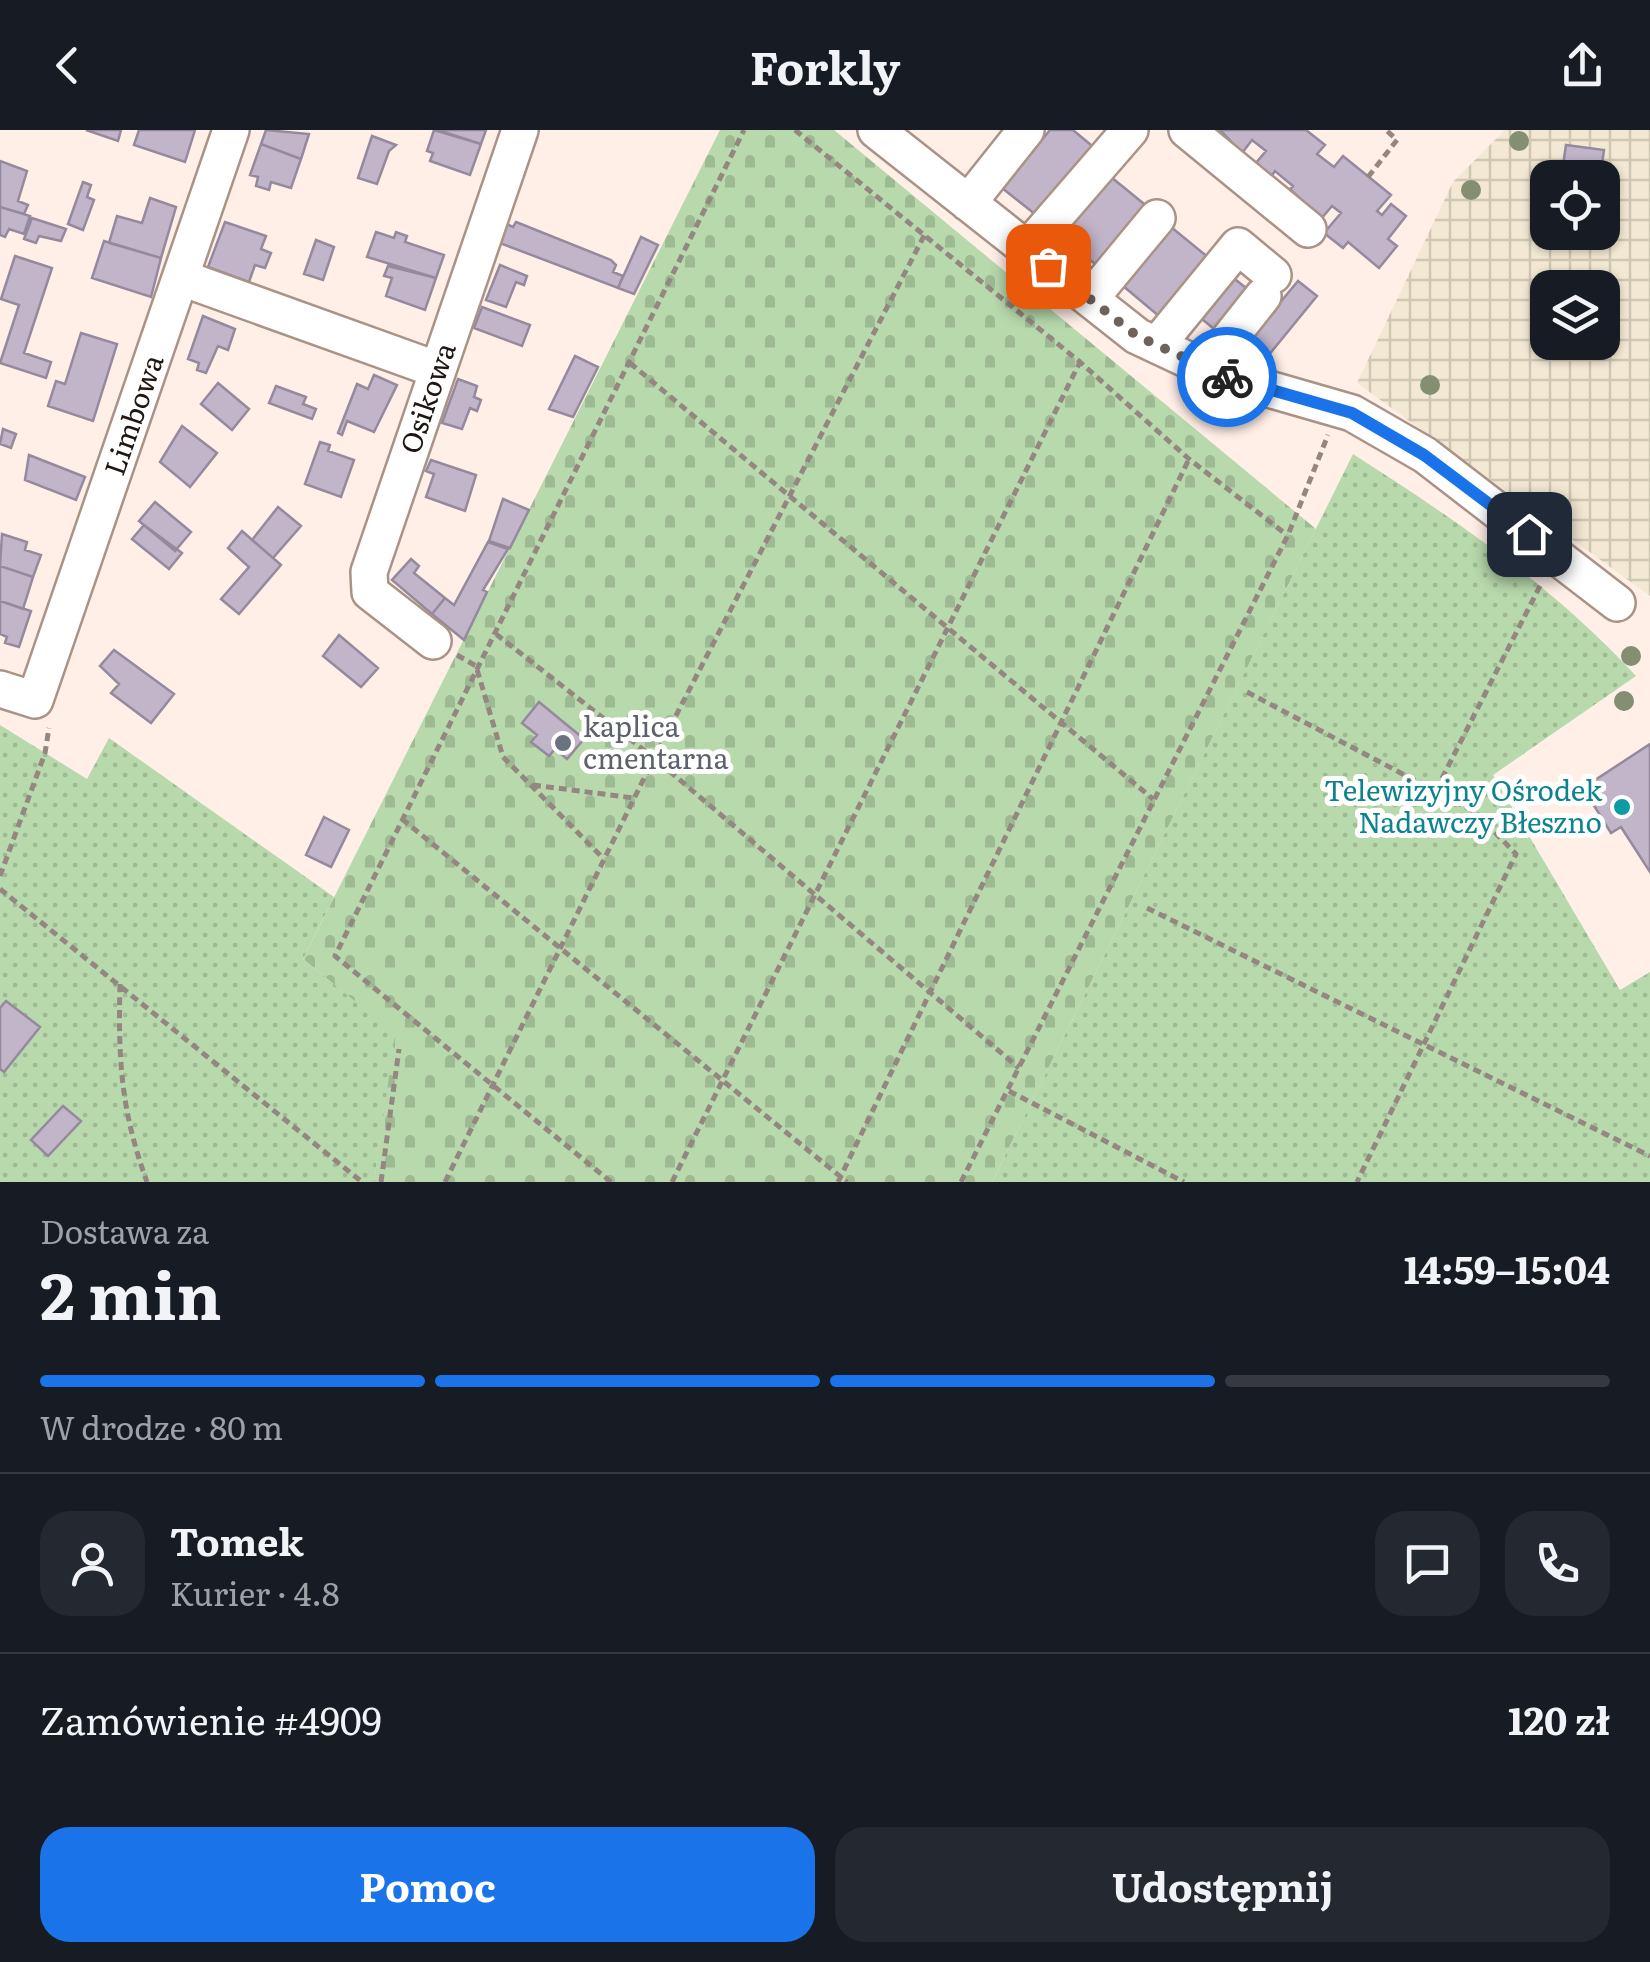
<!DOCTYPE html>
<html lang="pl">
<head>
<meta charset="utf-8">
<style>
	body { margin:0; font-family:Literata,serif; background:#242831; color:#f1f3f6; height:100vh; display:flex; flex-direction:column; font-size:38px; white-space:nowrap }
	* { box-sizing:border-box; margin:0 }
	p { font-size:32px; color:#9ea1a6 }
	.icon { flex:none; width:55px; height:55px; fill:none; stroke:currentColor; stroke-width:2; stroke-linecap:round; stroke-linejoin:round }
	.map { position:relative; height:1052px; overflow:hidden }
	.side { display:flex; flex-direction:column; background:#171b24; flex:1 }
	.side>* { flex:none }
	.tools { position:absolute; left:1530px; top:30px; display:grid; gap:20px }
	.tools a { display:grid; place-items:center; width:90px; height:90px; border-radius:20px; background:#171b24; box-shadow:0 2px 8px #0004; font-size:50px }
	.pin { position:absolute; display:grid; place-items:center; width:85px; height:85px; color:#fff; margin:-42px; border-radius:20px; box-shadow:0 5px 15px #0006 }
	.courier { position:absolute; display:grid; place-items:center; width:100px; height:100px; margin:-50px; border:8px solid #1a73e8; border-radius:50%; background:#fff; color:#222; box-shadow:0 2px 12px #0007 }
	.head em { font-style:normal; font-weight:700 }
	.head div { display:flex; flex-direction:column-reverse }
	.head { display:flex; align-items:center; justify-content:space-between; height:170px; padding:0 40px }
	h1 { font-size:65px; font-weight:700; line-height:75px }
	.bar { display:grid; grid-template-columns:repeat(4,1fr); gap:15px 10px; align-content:center; height:120px; padding:0 40px }
	.bar i { height:12px; border-radius:8px; background:#363941 }
	.bar .selected { background:#1a73e8 }
	.bar p { grid-column:span 4 }
	.line { display:flex; align-items:center; gap:25px; padding:0 40px; border-top:2px solid #363941 }
	.line div { flex:1 }
	.round { display:grid; place-items:center; flex:none; width:105px; height:105px; border-radius:30px; background:#242831 }
	.primary-button { display:flex; gap:20px; margin-top:auto; padding:20px 40px }
	.primary-button a { flex:1; height:115px; border-radius:30px; background:#1a73e8; color:#fff; font-size:40px; font-weight:700; line-height:115px; text-align:center }
	.primary-button a+a { background:#242831; color:#f1f3f6 }
	header { display:flex; justify-content:space-between; align-items:center; height:130px; padding:0 40px; background:#171b24; font-size:45px; font-weight:700 }
	.map>svg:first-child { display:block }
</style>
</head>
<body>
<header><svg class="icon" aria-label="back" viewBox="0 0 24 24"><path d="M15 5l-7 7 7 7"/></svg>Forkly<svg class="icon" aria-label="share" viewBox="0 0 24 24"><path d="M12 15V3M7 8l5-5 5 5M5 13v7h14v-7"/></svg></header>
<div class="map">
<svg width="1650" height="1052" viewBox="0 0 1650 1052">
	<defs>
		<pattern id="industrial-grid" width="8" height="8" patternUnits="userSpaceOnUse" patternTransform="scale(2.5)"><rect width="8" height="8" fill="#f2e8d3"/><path d="M0 4h8M4 0v8" fill="none" stroke="#cfc6b4"/></pattern>
		<pattern id="cemetery-stones" width="16" height="16" patternUnits="userSpaceOnUse" patternTransform="scale(2.5)"><rect width="16" height="16" fill="#b8d9ac"/><path d="M2 7V4a2 2 0 0 1 4 0v3zM10 15v-3a2 2 0 0 1 4 0v3z" fill="#9eba93"/></pattern>
		<pattern id="garden-dots" width="8" height="8" patternUnits="userSpaceOnUse" patternTransform="scale(2.5)"><rect width="8" height="8" fill="#b8d9ac"/><path d="M2 2h.1M6 6h.1" fill="none" stroke="#9eba93" stroke-width="1.8" stroke-linecap="round"/></pattern>
	</defs>
	<rect width="100%" height="100%" fill="#ffefe7"/>
	<path fill="url(#industrial-grid)" fill-rule="evenodd" d="M1505,0H1650V466L1357,253L1453,52ZM1548,48H1602V102H1548ZM1548,158H1602V212H1548Z"/>
	<path fill="url(#cemetery-stones)" d="M720,0H834L1316,399L992,1052H374L394,904L303,829Z"/>
	<path fill="url(#garden-dots)" d="M1353,324C1456,390 1553,456 1636,546L1493,645L1620,860L1650,842V1052H992Z
		M0,595L87,649L109,608L334,767L303,829L395,904L374,1052H0Z"/>
	<path fill="#c2b5ca" stroke="#95899e" stroke-width="2.5" d="M86,0H121L118,11Z
		M139,0H195L185,32L134,15Z
		M266,0L309,4L301,29L261,14Z
		M434,0L481,14L470,45L430,31L433,23L427,21Z
		M438,0H486L481,14Z
		M1050,0H1073L1097,20L1040,88L1002,58Z
		M1220,0H1306L1325,15L1317,24L1334,37L1343,26L1391,65L1377,81L1382,85L1391,74L1406,86L1388,109L1397,116L1379,138L1348,112L1343,118L1324,103L1341,83L1332,76L1321,89L1290,59L1293,56L1275,41L1271,47L1255,34L1266,21L1252,10L1242,23Z
		M372,6L396,15L389,21L377,54L358,48Z
		M261,14L301,29L291,58L271,52L269,60L256,56L258,47L250,45Z
		M1566,15L1604,20L1600,47L1562,42Z
		M0,31L27,41L18,71L28,75L24,84L0,77Z
		M1111,47L1149,78L1100,138L1062,107Z
		M83,52L91,55L87,67L94,70L83,100L68,94Z
		M150,68L176,77L161,128L109,113L117,86L142,93Z
		M0,77L30,86L24,104L9,99L5,107L0,105Z
		M32,88L66,99L61,111L39,106L36,113L24,109Z
		M225,92L266,106L261,119L271,123L265,138L255,135L249,152L208,137Z
		M516,92L611,130L616,135L613,142L623,146L618,158L500,113L507,94L513,97Z
		M1171,97L1209,128L1160,187L1122,155Z
		M376,102L394,108L396,102L407,106L405,112L444,125L436,148L367,127Z
		M641,107L658,115L634,164L618,158Z
		M316,110L334,117L323,150L304,144Z
		M104,111L161,128L151,167L92,148Z
		M15,126L52,138L24,223L51,232L46,248L0,233L19,175L1,169Z
		M500,135L527,146L524,155L516,152L506,177L486,170Z
		M388,136L436,148L425,180L386,166L392,148L384,146Z
		M1231,146L1251,162L1218,202L1198,186Z
		M1298,151L1317,166L1268,226L1248,211Z
		M482,177L530,195L522,216L474,198Z
		M203,186L235,199L228,220L218,216L206,243L197,240L199,233L188,229Z
		M81,203L117,214L93,291L48,276L56,251L65,254Z
		M575,226L598,237L573,287L549,279Z
		M374,245L397,255L374,302L347,291L342,305L338,303L357,254L368,259Z
		M458,249L477,256L474,267L481,270L477,281L470,278L462,299L442,293Z
		M218,253L249,279L232,300L201,274Z
		M276,256L306,267L303,274L316,279L312,289L269,273Z
		M182,296L217,323L190,357L160,332Z
		M3,299L16,304L11,318L0,314Z
		M320,312L330,315L328,321L354,330L341,367L305,354Z
		M29,325L85,347L76,370L25,350Z
		M431,330L476,345L465,381L426,367L434,344L426,341Z
		M503,369L529,380L510,418L489,411Z
		M155,372L191,402L175,421L139,391Z
		M278,377L301,396L273,428L252,410Z
		M144,395L182,423L169,439L132,409Z
		M242,401L281,435L239,484L221,469L249,437L228,418Z
		M2,404L27,412L25,420L41,425L33,447L0,436Z
		M488,412L508,419L483,460L487,462L464,510L432,484L445,468L454,475Z
		M411,429L419,436L414,443L445,468L432,484L392,450Z
		M0,436L33,447L23,479L0,471Z
		M0,471L31,481L19,517L5,513L7,507L0,504Z
		M339,505L378,538L361,557L323,526Z
		M114,520L174,564L151,593L111,563L119,554L100,536Z
		M539,572L584,609L567,629L555,619L549,626L531,612L537,605L522,593Z
		M1650,614V742L1621,697L1611,703L1583,658Z
		M324,687L349,700L331,737L306,725Z
		M6,871L40,897L4,942L0,939V878Z
		M63,976L81,991L48,1026L31,1010Z"/>
	<g fill="none" stroke-linecap="round" stroke-linejoin="round">
		<defs>
			<path id="minor" d="M876,0L1137,206L1220,245L1352,283L1425,325L1617,473
				M1187,0L1308,99
				M968,73L1026,0
				M1027,119L1130,0
				M182,148L438,240
				M1090,169L1157,88
				M1157,215L1238,116L1273,145
				M1206,238L1263,166
				M433,511L370,462L369,442L520,0
				M0,559L35,570L231,0"/>
		</defs>
		<use href="#minor" stroke="#aa9386" stroke-width="40"/>
		<path stroke="#948780" stroke-width="5" stroke-dasharray="8 5" stroke-linecap="butt" d="M795,0L1080,232L1189,329L1287,405
			M1368,47L1397,10L1386,0
			M630,233L1153,669
			M496,504L654,628L1019,938
			M457,525L476,536L503,627L604,729
			M1247,562L1475,682L1516,724L1357,1052
			M533,655L634,668
			M1436,660L1541,454
			M402,689L847,1052
			M0,746L45,623L49,598
			M0,759L362,1052
			M1147,778L1650,1026
			M120,854C118,929 121,981 147,1052
			M1009,961L1184,1052
			M381,1052L399,919
			M445,1052L654,628L925,104
			M611,1052L335,826L744,0
			M672,1052L1080,232
			M838,1052L1189,329
			M961,1052L1288,405L1328,305"/>
		<use href="#minor" stroke="#fff" stroke-width="35"/>
	</g>
	<g fill="#848e71">
		<circle cx="1519" cy="11" r="10"/>
		<circle cx="1471" cy="60" r="10"/>
		<circle cx="1430" cy="255" r="10"/>
		<circle cx="1631" cy="526" r="10"/>
		<circle cx="1624" cy="571" r="10"/>
	</g>
	<g fill="none" stroke-linecap="round" stroke-linejoin="round">
		<path stroke="#6d625c" stroke-width="10" stroke-dasharray="0 18" d="M1048,136L1137,206L1227,247"/>
		<path stroke="#1a73e8" stroke-width="12" d="M1227,247L1352,283L1424,325L1529,404"/>
	</g>
	<circle fill="#6b7280" stroke="#fff" stroke-width="4" cx="563" cy="613" r="10"/>
	<circle fill="#0f9aa8" stroke="#fff" stroke-width="4" cx="1622" cy="677" r="10"/>
	<g text-anchor="middle" stroke-width="10" stroke-linejoin="round" paint-order="stroke">
		<g font-size="28" fill="#1f1611" stroke="#fff">
			<text transform="translate(428 268) rotate(-71)" y="10">Osikowa</text>
			<text transform="translate(134 285) rotate(-71)" y="10">Limbowa</text>
		</g>
		<g font-size="28" fill="#5b616d" stroke="#fff" text-anchor="start">
			<text x="583" y="607">kaplica<tspan x="583" dy="32">cmentarna</tspan></text>
		</g>
		<g font-size="28" fill="#0d838f" stroke="#fff" text-anchor="end">
			<text x="1602" y="671">Telewizyjny Ośrodek<tspan x="1602" dy="32">Nadawczy Błeszno</tspan></text>
		</g>
	</g>
</svg>
<div class="tools">
<a><svg class="icon" aria-label="locate" viewBox="0 0 24 24"><circle cx="12" cy="12" r="6"/><path d="M12 2v4M12 18v4M2 12h4M18 12h4"/></svg></a>
<a><svg class="icon" aria-label="layers" viewBox="0 0 24 24"><path d="M12 4l9 5-9 5-9-5zM3 14l9 5 9-5"/></svg></a>
</div>
<div class="pin" style="left:1048px;top:136px;background:#ea580c"><svg class="icon" aria-label="bag" viewBox="0 0 24 24"><path d="M5 8h14l-1 12H6zM9 8a3 3 0 0 1 6 0"/></svg></div>
<div class="pin" style="left:1529px;top:404px;background:#1f2937"><svg class="icon" aria-label="home" viewBox="0 0 24 24"><path d="M3 11l9-7 9 7M6 9v11h12V9"/></svg></div>
<div class="courier" style="left:1227px;top:247px"><svg class="icon" aria-label="bike" viewBox="0 0 24 24"><circle cx="6" cy="16" r="4"/><circle cx="18" cy="16" r="4"/><path d="M6 16l4-8h5l3 8M10 8l3 8H6M13 5h3"/></svg></div>
</div>
<section class="side">
<div class="head"><div><h1>2 min</h1><p>Dostawa za</p></div><em>14:59–15:04</em></div>
<div class="bar"><i class="selected"></i><i class="selected"></i><i class="selected"></i><i></i><p>W drodze · 80 m</p></div>
<div class="line" style="height:180px"><a class="round"><svg class="icon" aria-label="person" viewBox="0 0 24 24"><circle cx="12" cy="8" r="4"/><path d="M4 21q1-7 8-7t8 7"/></svg></a><div><b>Tomek</b><p>Kurier · 4.8</p></div><a class="round"><svg class="icon" aria-label="chat" viewBox="0 0 24 24"><path d="M4 5h16v11H9l-5 4z"/></svg></a><a class="round"><svg class="icon" aria-label="phone" viewBox="0 0 24 24"><path d="M5 4h4l2 5-3 2q2 4 5 5l2-3 5 2v4C11 20 4 13 5 4z"/></svg></a></div>
<div class="line" style="height:130px"><div>Zamówienie #4909</div><b>120 zł</b></div>
<div class="primary-button"><a>Pomoc</a><a>Udostępnij</a></div>
</section>
</body>
</html>
